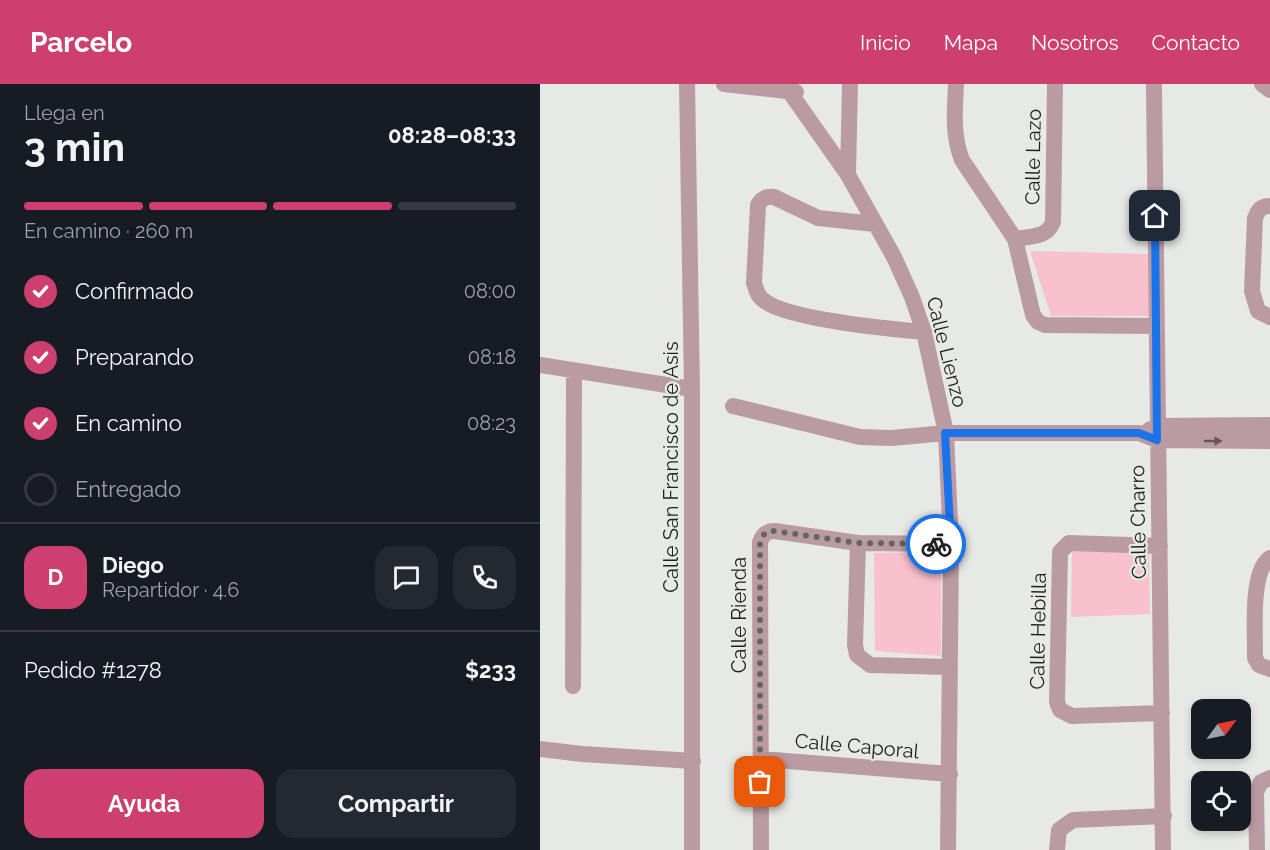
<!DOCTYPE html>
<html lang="es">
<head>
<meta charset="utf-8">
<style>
	body { margin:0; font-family:Raleway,sans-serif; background:#242831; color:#f1f3f6; height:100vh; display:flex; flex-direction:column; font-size:22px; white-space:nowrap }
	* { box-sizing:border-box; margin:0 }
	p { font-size:20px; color:#9ea1a6 }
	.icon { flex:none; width:33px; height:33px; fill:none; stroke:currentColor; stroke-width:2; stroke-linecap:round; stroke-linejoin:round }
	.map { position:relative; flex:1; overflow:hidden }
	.drawer { display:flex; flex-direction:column; background:#171b24; width:540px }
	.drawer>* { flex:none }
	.needle { width:39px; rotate:57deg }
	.tools { position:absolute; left:651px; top:615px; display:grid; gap:12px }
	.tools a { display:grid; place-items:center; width:60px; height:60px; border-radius:12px; background:#171b24; box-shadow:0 3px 9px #0003; font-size:30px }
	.pin { position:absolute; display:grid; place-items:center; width:51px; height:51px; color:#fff; margin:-26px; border-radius:12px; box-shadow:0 3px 9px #0006 }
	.courier { position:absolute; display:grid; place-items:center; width:60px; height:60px; margin:-30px; border:4px solid #1a73e8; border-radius:50%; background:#fff; color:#222; box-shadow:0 2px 8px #0007 }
	.overview em { font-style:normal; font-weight:700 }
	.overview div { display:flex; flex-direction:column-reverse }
	.overview { display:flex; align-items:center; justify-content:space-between; height:102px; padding:0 24px }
	h1 { font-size:39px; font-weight:700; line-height:45px }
	.bar { display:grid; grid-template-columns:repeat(4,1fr); gap:9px 6px; align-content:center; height:72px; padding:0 24px }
	.bar i { height:8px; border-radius:4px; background:#363941 }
	.bar .on { background:#cc3f6f }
	.bar p { grid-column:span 4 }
	.line { display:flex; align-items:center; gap:15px; padding:0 24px; border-top:2px solid #363941 }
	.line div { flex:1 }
	.round { display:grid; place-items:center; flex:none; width:63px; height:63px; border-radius:18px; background:#242831 }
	ol { padding:0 24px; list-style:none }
	li { display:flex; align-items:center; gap:18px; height:66px }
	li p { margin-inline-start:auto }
	li .icon { padding:6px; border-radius:50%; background:#cc3f6f; color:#fff; stroke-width:4 }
	li:last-child { color:#9ea1a6 }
	li i { width:33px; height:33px; border:3px solid #363941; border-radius:50% }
	.primary-button { display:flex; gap:12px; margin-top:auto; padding:12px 24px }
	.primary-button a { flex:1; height:69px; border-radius:18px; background:#cc3f6f; color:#fff; font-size:24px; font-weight:700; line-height:69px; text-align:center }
	.primary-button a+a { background:#242831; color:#f1f3f6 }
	header { display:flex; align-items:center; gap:36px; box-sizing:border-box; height:84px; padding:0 30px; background:#cc3f6f; color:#fff }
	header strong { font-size:28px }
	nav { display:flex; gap:33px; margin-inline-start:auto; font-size:21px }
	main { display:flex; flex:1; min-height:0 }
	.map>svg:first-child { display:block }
</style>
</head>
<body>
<header>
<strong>Parcelo</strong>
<nav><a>Inicio</a><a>Mapa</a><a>Nosotros</a><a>Contacto</a></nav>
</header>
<main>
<section class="drawer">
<div class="overview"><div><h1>3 min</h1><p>Llega en</p></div><em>08:28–08:33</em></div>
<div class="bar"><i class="on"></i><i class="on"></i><i class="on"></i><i></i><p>En camino · 260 m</p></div>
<ol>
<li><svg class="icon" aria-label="check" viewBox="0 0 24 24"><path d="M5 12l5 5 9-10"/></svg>Confirmado<p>08:00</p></li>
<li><svg class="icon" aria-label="check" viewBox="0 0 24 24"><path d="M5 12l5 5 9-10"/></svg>Preparando<p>08:18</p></li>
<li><svg class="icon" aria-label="check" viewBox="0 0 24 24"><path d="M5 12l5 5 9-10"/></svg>En camino<p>08:23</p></li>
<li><i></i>Entregado</li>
</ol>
<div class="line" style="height:108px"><b class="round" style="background:#cc3f6f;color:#fff">D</b><div><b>Diego</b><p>Repartidor · 4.6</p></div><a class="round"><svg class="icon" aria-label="chat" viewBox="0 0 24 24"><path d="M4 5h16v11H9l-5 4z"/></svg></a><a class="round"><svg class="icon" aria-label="phone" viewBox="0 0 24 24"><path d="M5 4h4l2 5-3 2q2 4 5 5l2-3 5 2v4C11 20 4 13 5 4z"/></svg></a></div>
<div class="line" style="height:78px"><div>Pedido #1278</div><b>$233</b></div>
<div class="primary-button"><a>Ayuda</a><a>Compartir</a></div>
</section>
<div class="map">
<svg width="730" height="766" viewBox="0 0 730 766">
	<rect width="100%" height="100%" fill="#e7e9e7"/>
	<path fill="#f9c0cd" d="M490,167L609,170L610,232H511Z
		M532,467L609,468L610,530L531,533Z
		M401,468V572L335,567L334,469Z"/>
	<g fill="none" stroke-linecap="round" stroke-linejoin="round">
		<path stroke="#bb9ba2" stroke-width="16" d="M147,0L152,305V766
			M184,0L256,8
			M244,0L308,91L354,173L372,213L384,248L406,349L411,460L408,766
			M416,0C415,26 412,51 422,76L475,155L493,231L498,238L505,241L615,242
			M614,0L623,766
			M722,0L730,6
			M308,91L310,0
			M730,122C721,122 718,126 715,134L712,207L718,227L730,233
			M335,140L278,134L234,113C226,112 222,114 218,121L214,199C216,205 217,211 222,215C243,235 351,245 384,248
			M475,155C491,152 507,154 513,138L515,0
			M0,281L152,305
			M193,322L320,353L351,354L406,349H599L617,356L730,357
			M609,346L617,342L730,341
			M318,459L315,561L317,571L330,581L409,583
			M620,462L529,459L520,468L517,618L520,626L532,632L622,629
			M730,474C711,486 715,543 715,565V574L719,581L730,585
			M33,602L34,288
			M0,665L42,670L153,677
			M221,675L410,690
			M221,766L220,458C223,450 227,447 235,447L318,459L411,460
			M517,766L519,746L533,736L624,732
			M717,766L716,708L721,698L730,694"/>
	</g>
	<defs><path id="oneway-solid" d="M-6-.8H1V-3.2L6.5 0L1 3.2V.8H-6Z" transform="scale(1.5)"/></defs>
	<use fill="#655759" href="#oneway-solid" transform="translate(673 357)"/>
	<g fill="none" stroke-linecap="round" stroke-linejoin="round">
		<path stroke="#646664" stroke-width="6" stroke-dasharray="0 10.8" d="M220,698V458C223,449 227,447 235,447L318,459L396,460"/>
		<path stroke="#1a73e8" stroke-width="8" d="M396,460H411L405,349H599L617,356L615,132"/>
	</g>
	<g text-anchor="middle" stroke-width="4.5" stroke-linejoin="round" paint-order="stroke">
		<g font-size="20" fill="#1e1f1e" stroke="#e7e9e7">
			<text transform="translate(493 73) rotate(-89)" y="7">Calle Lazo</text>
			<text transform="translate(407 268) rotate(76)" y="7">Calle Lienzo</text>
			<text transform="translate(131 383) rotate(-90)" y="7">Calle San Francisco de Asis</text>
			<text transform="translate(598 438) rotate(-91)" y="7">Calle Charro</text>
			<text transform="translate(199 531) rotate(-90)" y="7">Calle Rienda</text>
			<text transform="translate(498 547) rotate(-89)" y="7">Calle Hebilla</text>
			<text transform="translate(317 662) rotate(5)" y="7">Calle Caporal</text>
		</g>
	</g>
</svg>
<div class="tools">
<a><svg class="needle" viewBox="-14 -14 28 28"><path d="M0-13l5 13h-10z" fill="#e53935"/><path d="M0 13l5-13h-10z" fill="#9ea1a6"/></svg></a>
<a><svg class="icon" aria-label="locate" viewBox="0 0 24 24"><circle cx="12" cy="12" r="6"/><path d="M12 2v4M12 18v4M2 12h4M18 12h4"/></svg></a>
</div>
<div class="pin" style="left:220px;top:698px;background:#ea580c"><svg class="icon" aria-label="bag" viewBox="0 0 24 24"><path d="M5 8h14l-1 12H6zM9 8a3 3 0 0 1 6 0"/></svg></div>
<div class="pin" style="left:615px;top:132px;background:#1f2937"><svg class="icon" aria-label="home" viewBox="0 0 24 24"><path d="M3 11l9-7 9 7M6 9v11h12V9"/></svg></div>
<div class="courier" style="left:396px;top:460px"><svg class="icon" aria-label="bike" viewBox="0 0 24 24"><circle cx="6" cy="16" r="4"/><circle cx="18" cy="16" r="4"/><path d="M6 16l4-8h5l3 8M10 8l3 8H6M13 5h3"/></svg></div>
</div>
</main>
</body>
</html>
